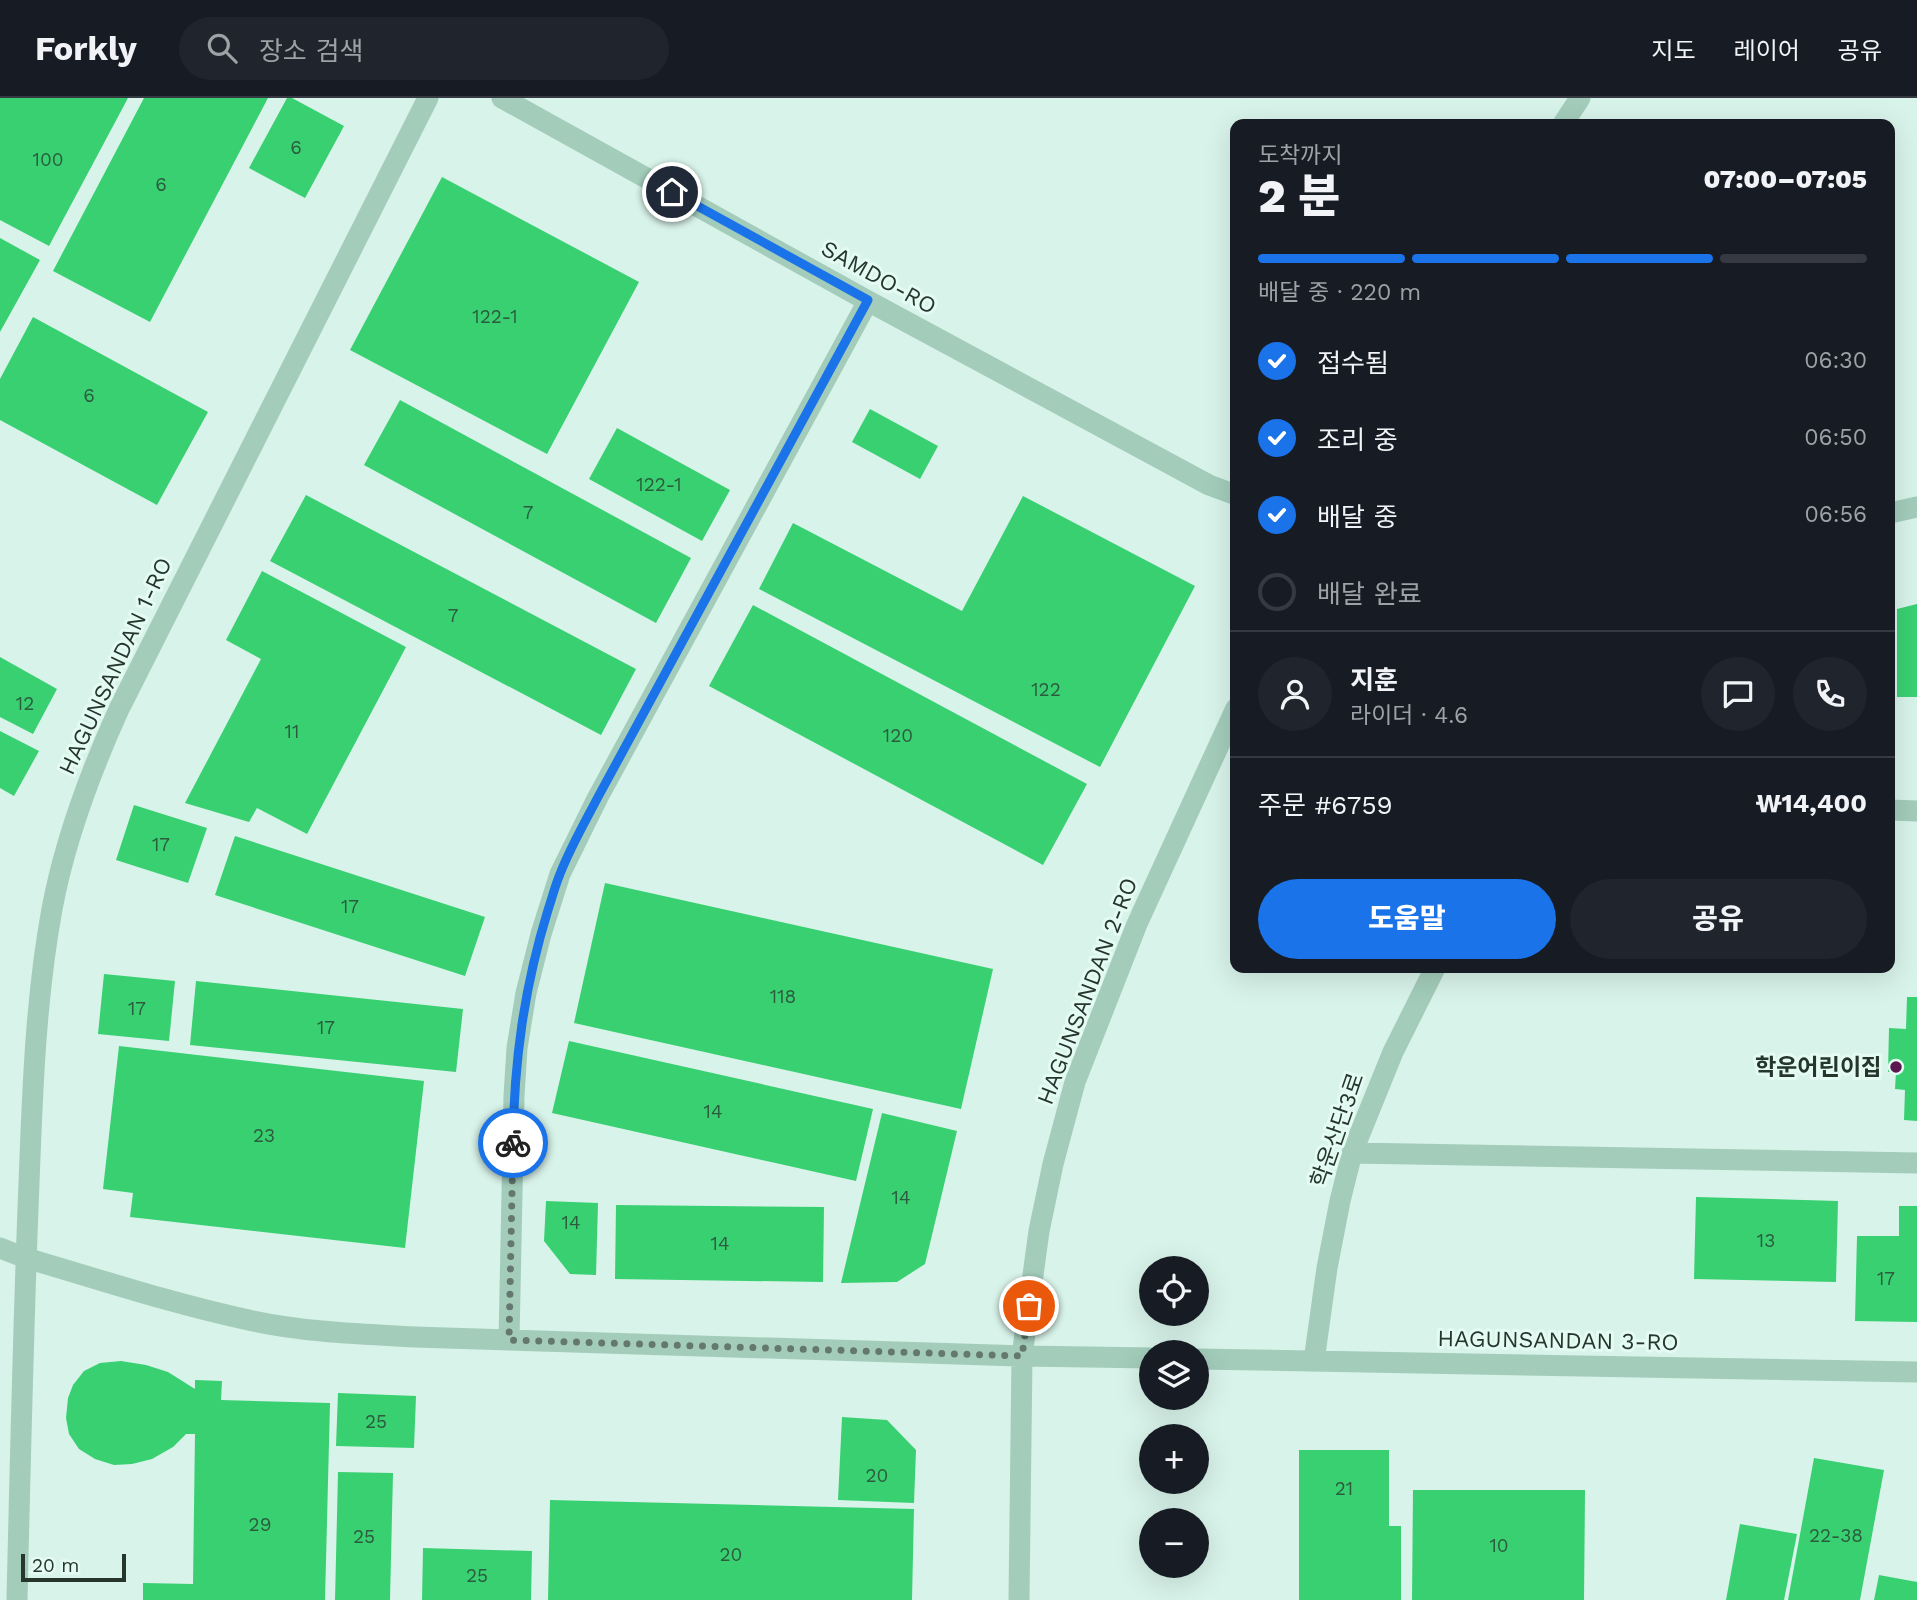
<!DOCTYPE html>
<html lang="ko">
<head>
<meta charset="utf-8">
<style>
	body { margin:0; font-family:"Work Sans","Noto Sans KR",sans-serif; background:#20242c; color:#f1f3f6; height:100vh; display:flex; flex-direction:column; font-size:26px; white-space:nowrap }
	* { box-sizing:border-box; margin:0 }
	p { font-size:23px; color:#9ea1a6 }
	.icon { flex:none; width:38px; height:38px; fill:none; stroke:currentColor; stroke-width:2; stroke-linecap:round; stroke-linejoin:round }
	.map { position:relative; flex:1; overflow:hidden }
	.side { position:absolute; left:1230px; top:21px; width:665px; height:854px; display:flex; flex-direction:column; background:#171b24; border-radius:14px; box-shadow:0 7px 28px #0002 }
	.side>* { flex:none }
	.tools { position:absolute; left:1139px; top:1158px; display:grid; gap:14px }
	.tools a { display:grid; place-items:center; width:70px; height:70px; border-radius:50%; background:#171b24; box-shadow:0 7px 28px #0002; font-size:35px }
	.scale { position:absolute; left:21px; bottom:18px; width:105px; box-sizing:border-box; padding-left:7px; border:4px solid #26362d; border-top:0; font-size:19px; line-height:24px; white-space:nowrap; color:#26362d; -webkit-text-stroke:5px #e4fbf3; paint-order:stroke }
	.pin { position:absolute; display:grid; place-items:center; width:60px; height:60px; color:#fff; margin:-30px; border:4px solid #fff; border-radius:50%; box-shadow:0 2px 7px #0007 }
	.courier { position:absolute; display:grid; place-items:center; width:70px; height:70px; margin:-35px; border:5px solid #1a73e8; border-radius:50%; background:#fff; color:#222; box-shadow:0 2px 9px #0007 }
	.headline em { font-style:normal; font-weight:800 }
	.headline div { display:flex; flex-direction:column-reverse }
	.headline { display:flex; align-items:center; justify-content:space-between; height:119px; padding:0 28px }
	h1 { font-size:46px; font-weight:800; line-height:52px }
	.bar { display:grid; grid-template-columns:repeat(4,1fr); gap:10px 7px; align-content:center; height:84px; padding:0 28px }
	.bar i { height:9px; border-radius:5px; background:#363941 }
	.bar .on { background:#1a73e8 }
	.bar p { grid-column:span 4 }
	.line { display:flex; align-items:center; gap:18px; padding:0 28px; border-top:2px solid #363941 }
	.line div { flex:1 }
	.round { display:grid; place-items:center; flex:none; width:74px; height:74px; border-radius:37px; background:#20242c }
	ol { padding:0 28px; list-style:none }
	li { display:flex; align-items:center; gap:21px; height:77px }
	li p { margin-inline-start:auto }
	li .icon { padding:7px; border-radius:50%; background:#1a73e8; color:#fff; stroke-width:4 }
	li:last-child { color:#9ea1a6 }
	li i { width:38px; height:38px; border:4px solid #363941; border-radius:50% }
	.primary-button { display:flex; gap:14px; margin-top:auto; padding:14px 28px }
	.primary-button a { flex:1; height:80px; border-radius:42px; background:#1a73e8; color:#fff; font-size:28px; font-weight:800; line-height:80px; text-align:center }
	.primary-button a+a { background:#20242c; color:#f1f3f6 }
	header { display:flex; align-items:center; gap:42px; box-sizing:border-box; height:98px; padding:0 35px; background:#171b24; border-bottom:2px solid #363941 }
	header strong { font-size:33px }
	nav { display:flex; gap:38px; margin-inline-start:auto; font-size:24px }
	.search { width:490px; height:63px; background:#20242c; display:flex; align-items:center; gap:18px; box-sizing:border-box; padding:0 24px; border-radius:38px; color:#9ea1a6; font-size:26px }
	.map>svg:first-child { display:block }
</style>
</head>
<body>
<header>
<strong>Forkly</strong>
<div class="search"><svg class="icon" aria-label="search" viewBox="0 0 24 24"><circle cx="10" cy="10" r="6"/><path d="M15 15l6 6"/></svg>장소 검색</div>
<nav><a>지도</a><a>레이어</a><a>공유</a></nav>
</header>
<div class="map">
<svg width="1917" height="1502" viewBox="0 0 1917 1502">
	<rect width="100%" height="100%" fill="#d8f3ea"/>
	<path fill="#39d072" d="M0,0H128L49,148L0,122Z
		M144,0H268L150,224L53,173Z
		M287,0H292L344,28L305,100L249,70Z
		M442,79L639,184L547,356L350,252Z
		M0,140L40,162L0,234Z
		M33,219L208,314L157,407L0,322V281Z
		M400,302L691,460L656,525L364,367Z
		M870,311L938,348L920,381L852,344Z
		M617,330L730,392L702,443L589,381Z
		M306,397L636,571L601,637L270,463Z
		M1023,398L1195,488L1100,669L759,491L793,425L962,513Z
		M262,473L406,549L307,736L257,710L249,724L185,705L261,561L226,542Z
		M1917,506V599H1897V511Z
		M753,507L1087,686L1043,767L709,588Z
		M0,559L57,591L33,636L0,619Z
		M0,633L39,653L14,698L0,690Z
		M134,707L207,730L188,785L116,762Z
		M235,738L485,819L465,878L215,797Z
		M605,785L993,871L961,1011L574,925Z
		M104,876L175,883L169,943L98,936Z
		M196,883L463,911L456,974L190,947Z
		M1907,899H1917V1023L1904,1022L1905,992L1895,991L1896,974H1888L1889,930L1906,931Z
		M569,943L873,1011L856,1083L552,1015Z
		M119,948L424,983L405,1150L130,1119L133,1095L103,1091Z
		M882,1015L957,1033L925,1166L897,1184L841,1185Z
		M1696,1099L1838,1103L1836,1184L1694,1181Z
		M546,1103L598,1105L596,1177L570,1176L544,1143Z
		M616,1107L824,1109L823,1184L615,1181Z
		M1899,1108H1917V1224L1855,1223L1857,1138H1899Z
		M121,1263L146,1267L168,1274L195,1291V1282L222,1283L221,1302L330,1305L325,1502H143V1485L193,1486L195,1336H186L173,1349L152,1361L132,1366L114,1367L95,1361L79,1351L69,1336L66,1320L68,1300L73,1287L84,1273L100,1265Z
		M338,1295L416,1298L414,1350L336,1348Z
		M842,1319L887,1322L916,1352L914,1405L838,1402Z
		M1299,1352H1389V1428H1401V1502H1299Z
		M1814,1360L1884,1372L1860,1502H1788Z
		M338,1374L393,1375L390,1502H335Z
		M1413,1392H1585L1584,1502H1412Z
		M550,1402L914,1411L912,1502H548Z
		M1740,1426L1797,1436L1784,1502H1726Z
		M423,1450L532,1453L531,1502H422Z
		M1879,1477L1917,1484V1502H1874Z"/>
	<g fill="none" stroke-linecap="round" stroke-linejoin="round">
		<path stroke="#a3ccbb" stroke-width="21" d="M502,0L868,203L1209,387L1236,397
			M1563,26L1580,0
			M1890,415L1917,409
			M1890,712L1917,713
			M1352,1055L1917,1065
			M0,1150L26,1160C98,1181 170,1205 244,1221C300,1234 358,1236 415,1239L1022,1258L1152,1260
			M509,1242L514,998L517,950L526,895L541,836L560,776L598,699L868,203
			M1197,1261L1917,1274
			M1314,1263L1327,1170L1340,1103L1352,1055L1393,954L1435,870
			M17,1502C20,1372 23,1241 28,1111C32,1011 34,909 52,811C65,741 90,675 119,611L428,0
			M1019,1502L1022,1258L1039,1133L1053,1066L1075,984L1137,826L1236,610"/>
	</g>
	<g fill="none" stroke-linecap="round" stroke-linejoin="round">
		<path stroke="#64786f" stroke-width="7" stroke-dasharray="0 12.6" d="M513,1045L509,1242L1022,1258L1029,1208"/>
		<path stroke="#1a73e8" stroke-width="9" d="M513,1045C514,963 524,890 548,812C552,800 555,788 560,776C570,750 585,724 598,699L868,202L672,94"/>
	</g>
	<circle fill="#5b184e" stroke="#e4fbf3" stroke-width="2.5" cx="1896" cy="969" r="7"/>
	<g text-anchor="middle" stroke-width="6" stroke-linejoin="round" paint-order="stroke">
		<g font-size="19" fill="#2b5c3e">
			<text x="296" y="56">6</text>
			<text x="48" y="68">100</text>
			<text x="161" y="93">6</text>
			<text x="495" y="225">122-1</text>
			<text x="89" y="304">6</text>
			<text x="659" y="393">122-1</text>
			<text x="528" y="421">7</text>
			<text x="453" y="524">7</text>
			<text x="1046" y="598">122</text>
			<text x="25" y="612">12</text>
			<text x="292" y="640">11</text>
			<text x="898" y="644">120</text>
			<text x="161" y="753">17</text>
			<text x="350" y="815">17</text>
			<text x="783" y="905">118</text>
			<text x="137" y="917">17</text>
			<text x="326" y="936">17</text>
			<text x="713" y="1020">14</text>
			<text x="264" y="1044">23</text>
			<text x="901" y="1106">14</text>
			<text x="571" y="1131">14</text>
			<text x="1766" y="1149">13</text>
			<text x="720" y="1152">14</text>
			<text x="1886" y="1187">17</text>
			<text x="376" y="1330">25</text>
			<text x="877" y="1384">20</text>
			<text x="1344" y="1397">21</text>
			<text x="260" y="1433">29</text>
			<text x="1836" y="1444">22-38</text>
			<text x="364" y="1445">25</text>
			<text x="1499" y="1454">10</text>
			<text x="731" y="1463">20</text>
			<text x="477" y="1484">25</text>
		</g>
		<g font-size="23" fill="#26362d" stroke="#e4fbf3">
			<text transform="translate(879 179) rotate(29)" y="8">SAMDO-RO</text>
			<text transform="translate(115 568) rotate(-65)" y="8">HAGUNSANDAN 1-RO</text>
			<text transform="translate(1087 893) rotate(-69)" y="8">HAGUNSANDAN 2-RO</text>
			<text transform="translate(1337 1032) rotate(-71)" y="8">학운산단3로</text>
			<text transform="translate(1558 1242) rotate(1)" y="8">HAGUNSANDAN 3-RO</text>
		</g>
		<g font-size="23" font-weight="bold" fill="#26362d" stroke="#e4fbf3" text-anchor="end">
			<text x="1882" y="977">학운어린이집</text>
		</g>
	</g>
</svg>
<div class="tools">
<a><svg class="icon" aria-label="locate" viewBox="0 0 24 24"><circle cx="12" cy="12" r="6"/><path d="M12 2v4M12 18v4M2 12h4M18 12h4"/></svg></a>
<a><svg class="icon" aria-label="layers" viewBox="0 0 24 24"><path d="M12 4l9 5-9 5-9-5zM3 14l9 5 9-5"/></svg></a>
<a>+</a>
<a>−</a>
</div>
<div class="scale">20 m</div>
<div class="pin" style="left:1029px;top:1208px;background:#ea580c"><svg class="icon" aria-label="bag" viewBox="0 0 24 24"><path d="M5 8h14l-1 12H6zM9 8a3 3 0 0 1 6 0"/></svg></div>
<div class="pin" style="left:672px;top:94px;background:#1f2937"><svg class="icon" aria-label="home" viewBox="0 0 24 24"><path d="M3 11l9-7 9 7M6 9v11h12V9"/></svg></div>
<div class="courier" style="left:513px;top:1045px"><svg class="icon" aria-label="bike" viewBox="0 0 24 24"><circle cx="6" cy="16" r="4"/><circle cx="18" cy="16" r="4"/><path d="M6 16l4-8h5l3 8M10 8l3 8H6M13 5h3"/></svg></div>
<section class="side">
<div class="headline"><div><h1>2 분</h1><p>도착까지</p></div><em>07:00–07:05</em></div>
<div class="bar"><i class="on"></i><i class="on"></i><i class="on"></i><i></i><p>배달 중 · 220 m</p></div>
<ol>
<li><svg class="icon" aria-label="check" viewBox="0 0 24 24"><path d="M5 12l5 5 9-10"/></svg>접수됨<p>06:30</p></li>
<li><svg class="icon" aria-label="check" viewBox="0 0 24 24"><path d="M5 12l5 5 9-10"/></svg>조리 중<p>06:50</p></li>
<li><svg class="icon" aria-label="check" viewBox="0 0 24 24"><path d="M5 12l5 5 9-10"/></svg>배달 중<p>06:56</p></li>
<li><i></i>배달 완료</li>
</ol>
<div class="line" style="height:126px"><a class="round"><svg class="icon" aria-label="person" viewBox="0 0 24 24"><circle cx="12" cy="8" r="4"/><path d="M4 21q1-7 8-7t8 7"/></svg></a><div><b>지훈</b><p>라이더 · 4.6</p></div><a class="round"><svg class="icon" aria-label="chat" viewBox="0 0 24 24"><path d="M4 5h16v11H9l-5 4z"/></svg></a><a class="round"><svg class="icon" aria-label="phone" viewBox="0 0 24 24"><path d="M5 4h4l2 5-3 2q2 4 5 5l2-3 5 2v4C11 20 4 13 5 4z"/></svg></a></div>
<div class="line" style="height:91px"><div>주문 #6759</div><b>₩14,400</b></div>
<div class="primary-button"><a>도움말</a><a>공유</a></div>
</section>
</div>
</body>
</html>
